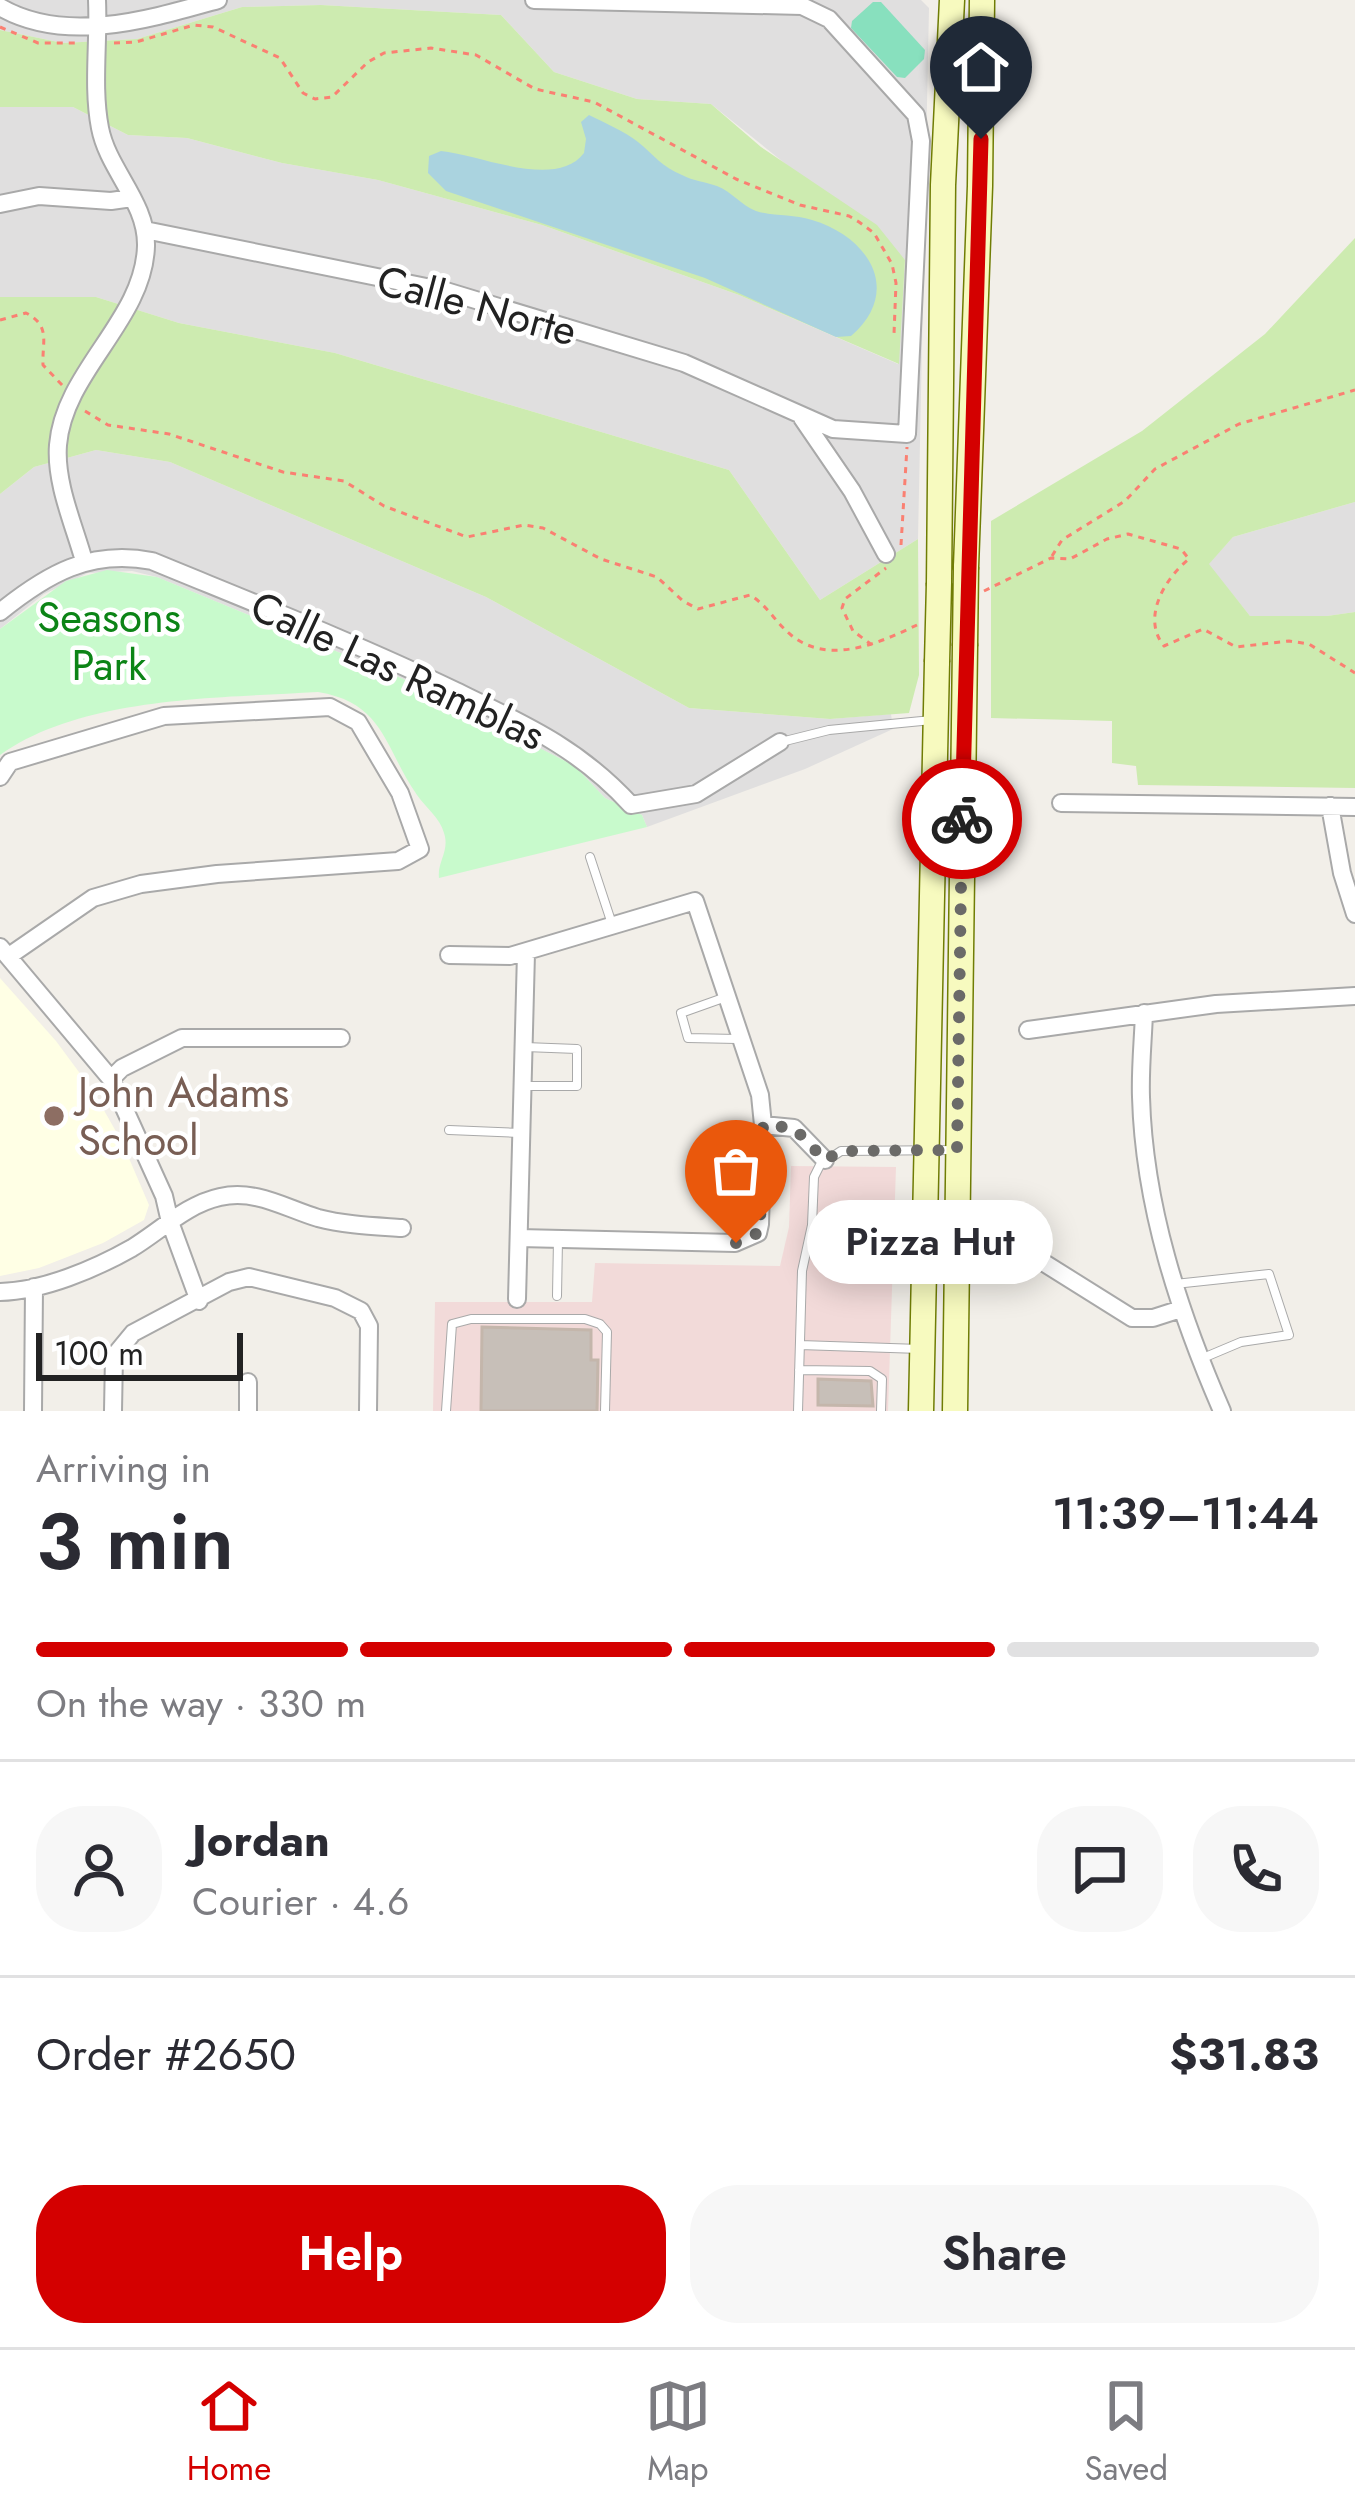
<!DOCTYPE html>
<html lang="en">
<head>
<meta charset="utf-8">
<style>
	body { margin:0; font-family:Jost,sans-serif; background:#f7f7f7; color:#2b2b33; height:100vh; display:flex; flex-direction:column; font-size:45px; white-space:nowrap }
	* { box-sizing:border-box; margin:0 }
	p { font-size:39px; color:#7c7c81 }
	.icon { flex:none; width:66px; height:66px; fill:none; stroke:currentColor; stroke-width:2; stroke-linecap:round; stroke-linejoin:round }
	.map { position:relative; height:1411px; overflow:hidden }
	.details { display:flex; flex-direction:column; background:#fff; flex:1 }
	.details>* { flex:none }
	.scale { position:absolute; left:36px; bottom:30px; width:207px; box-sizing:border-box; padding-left:12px; border:6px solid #222; border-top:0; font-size:33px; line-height:42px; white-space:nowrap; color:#222; -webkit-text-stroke:9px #fff; paint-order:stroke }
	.pin { position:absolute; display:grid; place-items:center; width:102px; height:102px; color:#fff; margin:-123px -51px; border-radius:50% 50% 50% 0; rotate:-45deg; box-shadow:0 0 12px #0007 }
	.pin .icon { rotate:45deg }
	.courier { position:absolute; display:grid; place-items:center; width:120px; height:120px; margin:-60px; border:9px solid #d40000; border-radius:50%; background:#fff; color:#222; box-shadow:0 3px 15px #0007 }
	.bubble { position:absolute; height:84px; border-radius:42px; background:#fff; box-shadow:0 6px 30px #0003; font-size:39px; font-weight:600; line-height:84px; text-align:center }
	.headline em { font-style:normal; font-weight:600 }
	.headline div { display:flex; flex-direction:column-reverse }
	.headline { display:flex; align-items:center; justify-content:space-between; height:204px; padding:0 36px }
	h1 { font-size:78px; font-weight:600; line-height:90px }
	.bar { display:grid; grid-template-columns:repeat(4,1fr); gap:18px 12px; align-content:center; height:144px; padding:0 36px }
	.bar i { height:15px; border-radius:9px; background:#e1e1e2 }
	.bar .on { background:#d40000 }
	.bar p { grid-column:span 4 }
	.line { display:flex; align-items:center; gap:30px; padding:0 36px; border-top:3px solid #e1e1e2 }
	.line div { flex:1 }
	.round { display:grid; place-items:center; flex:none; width:126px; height:126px; border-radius:48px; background:#f7f7f7 }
	.action { display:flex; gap:24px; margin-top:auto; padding:24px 36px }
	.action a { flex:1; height:138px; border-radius:48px; background:#d40000; color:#fff; font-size:48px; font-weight:600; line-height:138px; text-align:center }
	.action a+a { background:#f7f7f7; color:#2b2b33 }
	.tabs { display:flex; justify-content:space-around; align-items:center; height:168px; border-top:3px solid #e1e1e2; background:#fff; font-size:33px; color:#7c7c81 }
	.tabs a { display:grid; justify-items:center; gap:6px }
	.tabs .on { color:#d40000 }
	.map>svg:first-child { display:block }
</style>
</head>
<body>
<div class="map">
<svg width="1355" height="1411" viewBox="0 0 1355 1411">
	<rect width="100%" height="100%" fill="#f2efe9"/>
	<path fill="#e0dfdf" d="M0,0H921L929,8L918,539L820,600L729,470L335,353L179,323L96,297H0V107H73L128,135L187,138L282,163L378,180L542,225L739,295L898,364L905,260L711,104L637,99L554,72L501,15L321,5L242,7L137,39L63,43L0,30Z
		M96,450L170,462L486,597L689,708L830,719L891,714L893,729L805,769L647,827L642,815L605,798L575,766L401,678L157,577L132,571L88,573L44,594L0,629V494L34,467Z
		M1355,502V612L1327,616H1250L1208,564L1233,537Z"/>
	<path fill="#f2dad9" d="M791,1166L896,1167L888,1411H433L435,1302H592L595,1263L780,1266L789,1227Z"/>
	<path fill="#ffffe5" d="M0,978L56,1041L93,1091L122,1142L149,1205L144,1220L103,1243L39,1268L0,1276Z"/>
	<path fill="#cdebb0" d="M321,5L501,15L554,72L637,99L711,104L761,147L877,225L905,260L899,364L739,295L542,225L378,180L282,163L187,138L128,135L73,107H0V30L63,43L137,39L242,7Z
		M1355,238V502L1233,537L1209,564L1250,616H1327L1355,612V788L1138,785L1136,766L1112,763V721L991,718V521L1142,431L1265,334Z
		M0,297H96L179,323L335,353L729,470L820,600L918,539L919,675L909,713L830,719L689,708L486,597L170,462L96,450L34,467L0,494Z"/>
	<path fill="#c8facc" d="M107,570L157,577L401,678L575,766L605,798L642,815L647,827L439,878C437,862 450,851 444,833C440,818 426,808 417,795C384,748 385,703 318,692C220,698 82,696 0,755V629L66,581Z"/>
	<path fill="#88e0be" d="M873,2H881L925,50L924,59L905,78L897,77L851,28L852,21Z"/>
	<path fill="#aad3df" d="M589,115C605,123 624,131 638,142C654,155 662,167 682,175C693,181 706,182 717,186C732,192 741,205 756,211C775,217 793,214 812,220C869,237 903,291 851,336L836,337L705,278L446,191L428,173L429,156L441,151C481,155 556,190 584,153L586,139L581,122Z"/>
	<path fill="#c7bfb8" stroke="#c4b6ab" stroke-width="3" d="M482,1327L591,1330V1360H598L597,1411H481Z
		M818,1379L871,1381L873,1406L818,1405Z"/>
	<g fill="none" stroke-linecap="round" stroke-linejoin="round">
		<defs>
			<path id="service" d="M781,742L829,730L932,720
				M590,857L612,924
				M726,997L681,1013L688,1038L737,1039
				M525,1086H577V1049L525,1047
				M449,1130L519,1133
				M1175,1284L1269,1274L1289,1335L1241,1342L1203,1358
				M557,1296L558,1240
				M800,1345L920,1349
				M799,1370L870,1371L882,1379L881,1411
				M446,1411L452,1324L471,1319H585L600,1324L607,1332L605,1411
				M798,1411L802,1271L812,1225L814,1177L820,1165L841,1151L956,1150"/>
			<path id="minor" d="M0,7C65,45 150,19 218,0
				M0,204L39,196L111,201L132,198
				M145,230L446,291L684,363L833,429L907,434L921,141L916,115L829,19L802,6L534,0
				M802,418L852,491L886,554
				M84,561C74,525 55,483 58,445C64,371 144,320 146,246C147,202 108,170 100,128C92,87 99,42 97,0
				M0,612C47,574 90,549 152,561C254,603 356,643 456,691C524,724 579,748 631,805L696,794L780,742
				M0,777L10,762L164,716L330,707L358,722L400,793L420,849L398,861L217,874L141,884L93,898L9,956
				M1061,803L1355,807
				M1330,806L1342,873L1355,914
				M0,947L111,1079L164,1196L170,1222L199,1301
				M449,955L510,956L695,901L760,1095L763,1125L760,1224L758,1233L735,1243L519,1238
				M1144,1013C1143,1041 1140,1069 1141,1097C1144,1206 1179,1312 1222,1411
				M1028,1030L1216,1004L1355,996
				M111,1079L122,1068L182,1038H341
				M763,1125L794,1128L825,1160
				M1005,1251L1041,1261L1132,1318H1153L1181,1309
				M0,1292C43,1291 95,1269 132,1248C160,1231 187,1204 220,1197C256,1189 285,1208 318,1218C345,1225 374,1226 402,1228
				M517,1299L526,953
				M33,1411L34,1287
				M113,1411L114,1356L133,1333L229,1282L249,1277L335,1298L361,1311L369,1326L368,1411
				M248,1411V1382"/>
			<path id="secondary" d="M966,567L980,186L982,0
				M939,583L943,185L952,0
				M921,1411L937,662
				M955,1411L965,646"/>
		</defs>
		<use href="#service" stroke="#a9a9a9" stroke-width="10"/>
		<use href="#minor" stroke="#a9a9a9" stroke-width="20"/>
		<use href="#secondary" stroke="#707d05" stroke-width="27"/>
		<path stroke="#fa8072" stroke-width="3" stroke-dasharray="6 6" stroke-linecap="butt" d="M0,27L38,43H80
			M114,43L136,42L194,25L213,27L280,58L303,93L315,99L332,97L368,62L384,53L431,48L476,55L535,89L594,102L736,179L800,205L849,216L859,222L874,233L892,264L896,283L894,334
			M0,320L26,313C51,326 42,341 43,365L63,386
			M85,411L108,425L169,434L283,472L344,481L384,506L467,537L524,525L543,528L601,559L657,577L683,601L698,609L750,595C767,605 776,623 791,635C829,666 879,643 917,625
			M901,545L907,447
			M1052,556L1062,540L1125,501L1155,469L1239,424L1355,390
			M984,591L1051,558L1070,559L1107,539L1128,534L1181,549L1189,559C1165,578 1141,618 1164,646L1203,629L1236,647L1289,641L1309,644L1355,673
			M872,645L853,631L842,608L845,599L886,568"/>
		<use href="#service" stroke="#fff" stroke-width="8"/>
		<use href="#minor" stroke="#fff" stroke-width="16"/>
		<use href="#secondary" stroke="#f7fabf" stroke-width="24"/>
		<defs>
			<path id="secondary-bridge" d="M965,646L966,567
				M937,662L939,583"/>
		</defs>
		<use href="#secondary-bridge" stroke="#707d05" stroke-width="27" stroke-linecap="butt"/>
		<use href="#secondary-bridge" stroke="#f7fabf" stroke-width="24"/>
	</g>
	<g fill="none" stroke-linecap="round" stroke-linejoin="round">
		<path stroke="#6b6a68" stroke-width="12" stroke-dasharray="0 21.6" d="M736,1243L758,1233L760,1224L763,1125L794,1128L825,1160L841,1151L957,1150L962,819"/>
		<path stroke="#d40000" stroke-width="15" d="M962,819L981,139"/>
	</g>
	<circle fill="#8d6e63" stroke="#fff" stroke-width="4.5" cx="54" cy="1116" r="12"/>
	<g text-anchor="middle" stroke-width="9" stroke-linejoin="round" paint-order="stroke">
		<g font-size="42" fill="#222" stroke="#fff">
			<text transform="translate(477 305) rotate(15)" y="15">Calle Norte</text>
			<text transform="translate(398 670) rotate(25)" y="15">Calle Las Ramblas</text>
		</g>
		<g font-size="42" fill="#0c8416" stroke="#fff">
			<text x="109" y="632">Seasons<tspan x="109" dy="48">Park</tspan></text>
		</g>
		<g font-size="42" fill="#785e54" stroke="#fff" text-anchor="start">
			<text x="78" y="1107">John Adams<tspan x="78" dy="48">School</tspan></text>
		</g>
	</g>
</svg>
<div class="scale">100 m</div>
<div class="pin" style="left:736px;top:1243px;background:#ea580c"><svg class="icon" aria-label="bag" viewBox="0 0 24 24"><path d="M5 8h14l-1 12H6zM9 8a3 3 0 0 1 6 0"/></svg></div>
<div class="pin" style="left:981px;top:139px;background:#1f2937"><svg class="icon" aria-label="home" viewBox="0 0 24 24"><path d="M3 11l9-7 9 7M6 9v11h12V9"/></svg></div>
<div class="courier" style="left:962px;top:819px"><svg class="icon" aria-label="bike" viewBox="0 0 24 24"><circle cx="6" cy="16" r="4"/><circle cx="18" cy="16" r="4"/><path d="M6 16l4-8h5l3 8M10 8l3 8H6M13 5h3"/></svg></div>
<div class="bubble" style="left:807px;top:1200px;width:246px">Pizza Hut</div>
</div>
<section class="details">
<div class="headline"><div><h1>3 min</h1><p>Arriving in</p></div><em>11:39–11:44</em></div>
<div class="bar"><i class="on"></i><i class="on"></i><i class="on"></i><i></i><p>On the way · 330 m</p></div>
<div class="line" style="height:216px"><a class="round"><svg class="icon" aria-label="person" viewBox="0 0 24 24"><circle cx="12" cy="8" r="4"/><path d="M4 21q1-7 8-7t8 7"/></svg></a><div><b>Jordan</b><p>Courier · 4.6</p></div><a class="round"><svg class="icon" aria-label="chat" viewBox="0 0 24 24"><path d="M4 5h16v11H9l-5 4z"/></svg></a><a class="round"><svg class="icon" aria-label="phone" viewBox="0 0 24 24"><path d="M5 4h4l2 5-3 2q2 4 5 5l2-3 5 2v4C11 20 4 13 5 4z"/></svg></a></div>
<div class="line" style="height:156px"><div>Order #2650</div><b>$31.83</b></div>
<div class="action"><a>Help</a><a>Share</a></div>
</section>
<nav class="tabs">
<a class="on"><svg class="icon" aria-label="home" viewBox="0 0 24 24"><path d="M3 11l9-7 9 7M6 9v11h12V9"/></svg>Home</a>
<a><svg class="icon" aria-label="map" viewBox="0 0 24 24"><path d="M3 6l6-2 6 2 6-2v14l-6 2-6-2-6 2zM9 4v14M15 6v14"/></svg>Map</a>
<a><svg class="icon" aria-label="saved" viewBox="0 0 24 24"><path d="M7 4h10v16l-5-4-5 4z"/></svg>Saved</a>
</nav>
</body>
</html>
